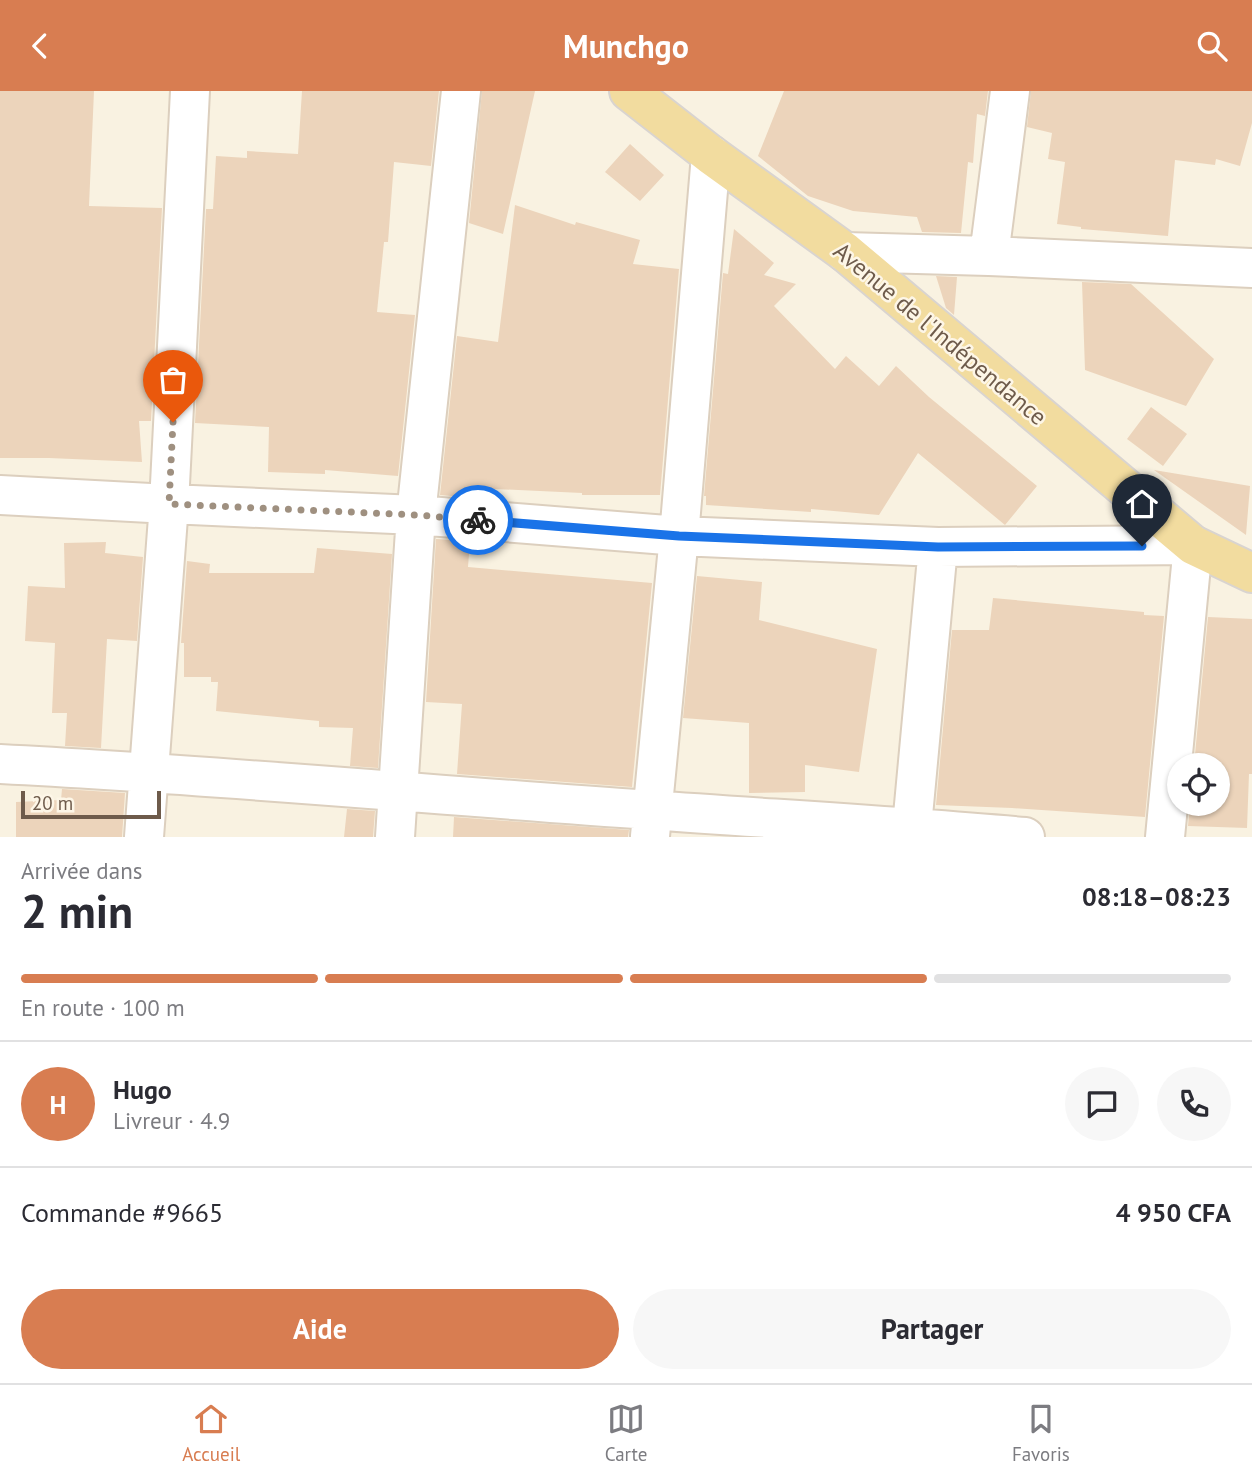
<!DOCTYPE html>
<html lang="fr">
<head>
<meta charset="utf-8">
<style>
	body { margin:0; font-family:"PT Sans",sans-serif; background:#f7f7f7; color:#2b2b33; height:100vh; display:flex; flex-direction:column; font-size:26px; white-space:nowrap }
	* { box-sizing:border-box; margin:0 }
	p { font-size:23px; color:#7c7c81 }
	.icon { flex:none; width:38px; height:38px; fill:none; stroke:currentColor; stroke-width:2; stroke-linecap:round; stroke-linejoin:round }
	.map { position:relative; height:746px; overflow:hidden }
	.side { display:flex; flex-direction:column; background:#fff; flex:1 }
	.side>* { flex:none }
	.fabs { position:absolute; left:1167px; top:662px; display:grid; gap:14px }
	.fabs a { display:grid; place-items:center; width:63px; height:63px; border-radius:50%; background:#fff; box-shadow:0 2px 5px #0004; font-size:35px }
	.scale { position:absolute; left:21px; bottom:18px; width:140px; box-sizing:border-box; padding-left:7px; border:4px solid #6e5b4b; border-top:0; font-size:19px; line-height:24px; white-space:nowrap; color:#6e5b4b; -webkit-text-stroke:5px #fdf6e7; paint-order:stroke }
	.pin { position:absolute; display:grid; place-items:center; width:60px; height:60px; color:#fff; margin:-72px -30px; border-radius:50% 50% 50% 0; rotate:-45deg; box-shadow:0 0 7px #0007 }
	.pin .icon { rotate:45deg }
	.courier { position:absolute; display:grid; place-items:center; width:70px; height:70px; margin:-35px; border:5px solid #1a73e8; border-radius:50%; background:#fff; color:#222; box-shadow:0 2px 9px #0007 }
	.summary em { font-style:normal; font-weight:700 }
	.summary div { display:flex; flex-direction:column-reverse }
	.summary { display:flex; align-items:center; justify-content:space-between; height:119px; padding:0 21px }
	h1 { font-size:46px; font-weight:700; line-height:52px }
	.bar { display:grid; grid-template-columns:repeat(4,1fr); gap:10px 7px; align-content:center; height:84px; padding:0 21px }
	.bar i { height:9px; border-radius:5px; background:#e1e1e2 }
	.bar .current { background:#d87d51 }
	.bar p { grid-column:span 4 }
	.line { display:flex; align-items:center; gap:18px; padding:0 21px; border-top:2px solid #e1e1e2 }
	.line div { flex:1 }
	.round { display:grid; place-items:center; flex:none; width:74px; height:74px; border-radius:37px; background:#f7f7f7 }
	.action { display:flex; gap:14px; margin-top:auto; padding:14px 21px }
	.action a { flex:1; height:80px; border-radius:42px; background:#d87d51; color:#fff; font-size:28px; font-weight:700; line-height:80px; text-align:center }
	.action a+a { background:#f7f7f7; color:#2b2b33 }
	header { display:flex; justify-content:space-between; align-items:center; height:91px; padding:0 21px; background:#d87d51; color:#fff; font-size:32px; font-weight:700 }
	.tabs { display:flex; justify-content:space-around; align-items:center; height:98px; border-top:2px solid #e1e1e2; background:#fff; font-size:19px; color:#7c7c81 }
	.tabs a { display:grid; justify-items:center; gap:4px }
	.tabs .current { color:#d87d51 }
	.map>svg:first-child { display:block }
</style>
</head>
<body>
<header><svg class="icon" aria-label="back" viewBox="0 0 24 24"><path d="M15 5l-7 7 7 7"/></svg>Munchgo<svg class="icon" aria-label="search" viewBox="0 0 24 24"><circle cx="10" cy="10" r="6"/><path d="M15 15l6 6"/></svg></header>
<div class="map">
<svg width="1252" height="746" viewBox="0 0 1252 746">
	<rect width="100%" height="100%" fill="#f9f2e1"/>
	<path fill="#ecd4bb" d="M0,0H94L89,115L162,117L151,330H139L142,371L49,367H0Z
		M302,0H439L431,75L394,71L388,151H384L377,221L415,224L398,385L325,379V383L268,381L269,336L195,332L206,118H213L216,65L247,67V60L298,63Z
		M482,0H535L503,143L469,132Z
		M784,0H988L985,25L977,23L973,72L968,71L961,142L922,141L917,126L853,120L808,105L758,65Z
		M1031,0H1252V32L1240,75L1216,68L1215,74L1175,69L1168,145L1081,138V136L1057,133L1065,71L1048,68L1052,42L1027,36Z
		M630,53L664,84L640,110L605,81Z
		M515,114L575,134L576,131L640,149L633,173L679,178L660,404H582V402L475,397L474,407L440,404L457,245L498,251Z
		M734,138L774,172L764,184L796,193L774,215L835,278L846,265L879,295L896,275L929,306L1037,395L1005,434L918,362L879,424L811,418V421L706,414V405H704L723,182L728,183Z
		M936,185L957,186L954,224L946,217Z
		M1082,191L1131,193L1214,268L1186,315L1085,279Z
		M1151,316L1187,343L1163,375L1127,348Z
		M1154,379L1250,395L1246,444Z
		M436,448L470,450L468,476L652,492L632,696L457,683L462,613L426,611Z
		M106,451L105,462L143,466L137,550L107,548L101,657L65,655L67,622H52L55,552L25,550L28,495L65,497L64,452Z
		M317,457L392,463L378,677L350,675L353,637L319,636V630L216,620L218,591H211V586H184V552H181L187,470L210,473L209,482H314Z
		M697,485L762,491L759,529L877,558L859,681L805,674V701L749,702V632L683,627Z
		M993,507L1144,521V524L1164,525L1145,726L1012,717L936,714L952,539H989Z
		M1208,526L1252,528V683H1249L1247,737L1188,735L1190,712H1218V674H1194Z
		M62,698L125,702L122,746H16V711L61,709Z
		M347,718L375,720L373,746H344Z
		M454,726L629,739L628,746H453Z"/>
	<g fill="none" stroke-linecap="round" stroke-linejoin="round">
		<defs>
			<path id="minor" d="M845,161L989,165L1252,177
				M989,165L1010,0
				M0,404L169,413L416,424L679,445L938,456L1193,454L1165,746
				M0,673C217,684 433,704 650,719C775,728 900,735 1025,746
				M650,745L679,445L711,64
				M144,746L169,413L190,0
				M395,746L416,424L461,0
				M911,746L938,456"/>
			<path id="major" d="M629,0L711,64L845,161L1193,454L1252,482"/>
		</defs>
		<use href="#minor" stroke="#dccfbe" stroke-width="42"/>
		<use href="#major" stroke="#d9d4d0" stroke-width="42"/>
		<use href="#minor" stroke="#fff" stroke-width="38"/>
		<use href="#major" stroke="#f2dc9f" stroke-width="38"/>
	</g>
	<g fill="none" stroke-linecap="round" stroke-linejoin="round">
		<path stroke="#9f9080" stroke-width="7" stroke-dasharray="0 12.6" d="M173,331L169,413L416,424L478,429"/>
		<path stroke="#1a73e8" stroke-width="9" d="M478,429L679,445L938,456L1142,455"/>
	</g>
	<g text-anchor="middle" stroke-width="5" stroke-linejoin="round" paint-order="stroke">
		<g font-size="24" fill="#6e5b4b" stroke="#fdf6e7">
			<text transform="translate(940 243) rotate(40)" y="8">Avenue de l'Indépendance</text>
		</g>
	</g>
</svg>
<div class="fabs">
<a><svg class="icon" aria-label="locate" viewBox="0 0 24 24"><circle cx="12" cy="12" r="6"/><path d="M12 2v4M12 18v4M2 12h4M18 12h4"/></svg></a>
</div>
<div class="scale">20 m</div>
<div class="pin" style="left:173px;top:331px;background:#ea580c"><svg class="icon" aria-label="bag" viewBox="0 0 24 24"><path d="M5 8h14l-1 12H6zM9 8a3 3 0 0 1 6 0"/></svg></div>
<div class="pin" style="left:1142px;top:455px;background:#1f2937"><svg class="icon" aria-label="home" viewBox="0 0 24 24"><path d="M3 11l9-7 9 7M6 9v11h12V9"/></svg></div>
<div class="courier" style="left:478px;top:429px"><svg class="icon" aria-label="bike" viewBox="0 0 24 24"><circle cx="6" cy="16" r="4"/><circle cx="18" cy="16" r="4"/><path d="M6 16l4-8h5l3 8M10 8l3 8H6M13 5h3"/></svg></div>
</div>
<section class="side">
<div class="summary"><div><h1>2 min</h1><p>Arrivée dans</p></div><em>08:18–08:23</em></div>
<div class="bar"><i class="current"></i><i class="current"></i><i class="current"></i><i></i><p>En route · 100 m</p></div>
<div class="line" style="height:126px"><b class="round" style="background:#d87d51;color:#fff">H</b><div><b>Hugo</b><p>Livreur · 4.9</p></div><a class="round"><svg class="icon" aria-label="chat" viewBox="0 0 24 24"><path d="M4 5h16v11H9l-5 4z"/></svg></a><a class="round"><svg class="icon" aria-label="phone" viewBox="0 0 24 24"><path d="M5 4h4l2 5-3 2q2 4 5 5l2-3 5 2v4C11 20 4 13 5 4z"/></svg></a></div>
<div class="line" style="height:91px"><div>Commande #9665</div><b>4 950 CFA</b></div>
<div class="action"><a>Aide</a><a>Partager</a></div>
</section>
<nav class="tabs">
<a class="current"><svg class="icon" aria-label="home" viewBox="0 0 24 24"><path d="M3 11l9-7 9 7M6 9v11h12V9"/></svg>Accueil</a>
<a><svg class="icon" aria-label="map" viewBox="0 0 24 24"><path d="M3 6l6-2 6 2 6-2v14l-6 2-6-2-6 2zM9 4v14M15 6v14"/></svg>Carte</a>
<a><svg class="icon" aria-label="saved" viewBox="0 0 24 24"><path d="M7 4h10v16l-5-4-5 4z"/></svg>Favoris</a>
</nav>
</body>
</html>
